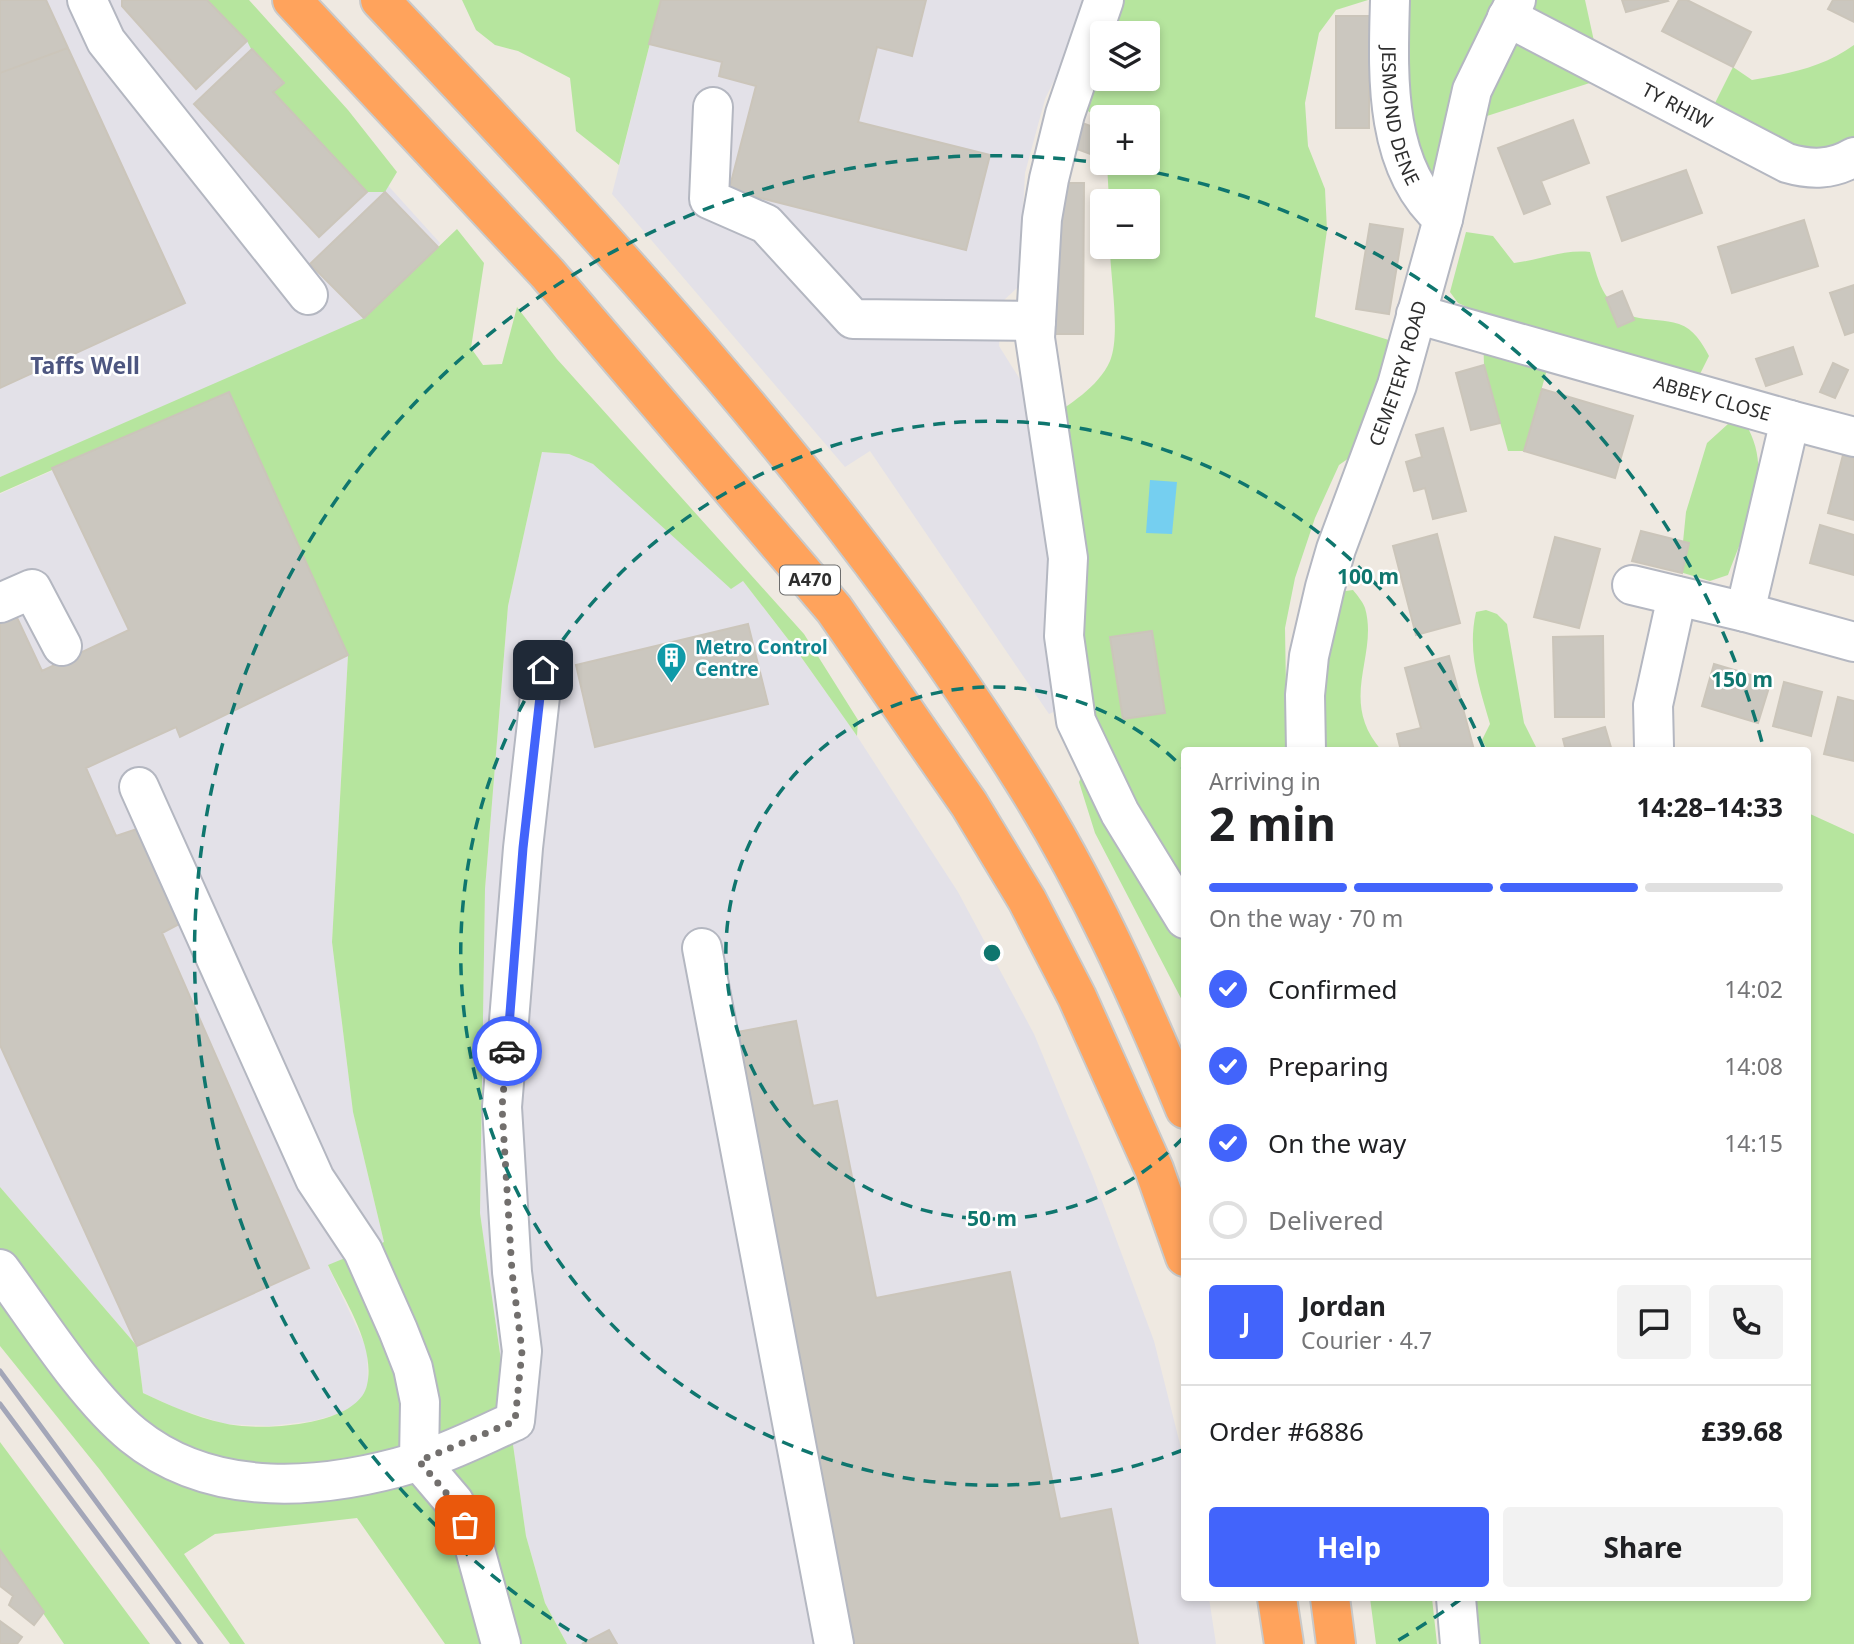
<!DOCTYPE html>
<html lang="en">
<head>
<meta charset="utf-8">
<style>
	body { margin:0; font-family:"Noto Sans",sans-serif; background:#f2f2f2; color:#202124; height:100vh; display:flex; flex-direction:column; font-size:26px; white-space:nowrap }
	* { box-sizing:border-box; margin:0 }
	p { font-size:23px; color:#757577 }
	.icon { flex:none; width:38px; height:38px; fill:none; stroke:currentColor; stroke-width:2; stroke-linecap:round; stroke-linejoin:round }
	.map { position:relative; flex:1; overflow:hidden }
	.side { position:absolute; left:1181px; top:747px; width:630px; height:854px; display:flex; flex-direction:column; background:#fff; border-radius:7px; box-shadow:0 4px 10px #0003 }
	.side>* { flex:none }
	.tools { position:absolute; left:1090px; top:21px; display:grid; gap:14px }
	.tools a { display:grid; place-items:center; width:70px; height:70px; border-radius:7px; background:#fff; box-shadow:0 4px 10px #0003; font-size:35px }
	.pin { position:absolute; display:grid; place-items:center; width:60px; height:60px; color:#fff; margin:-30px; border-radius:14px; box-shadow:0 4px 10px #0006 }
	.courier { position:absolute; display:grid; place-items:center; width:70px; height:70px; margin:-35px; border:5px solid #4264fb; border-radius:50%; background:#fff; color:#222; box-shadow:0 2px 9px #0007 }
	.overview em { font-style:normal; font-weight:700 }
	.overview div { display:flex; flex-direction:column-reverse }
	.overview { display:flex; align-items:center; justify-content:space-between; height:119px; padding:0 28px }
	h1 { font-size:46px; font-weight:700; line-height:52px }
	.bar { display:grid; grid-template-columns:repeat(4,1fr); gap:10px 7px; align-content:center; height:84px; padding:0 28px }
	.bar i { height:9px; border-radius:5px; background:#e0e0e0 }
	.bar .on { background:#4264fb }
	.bar p { grid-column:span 4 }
	.line { display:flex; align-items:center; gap:18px; padding:0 28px; border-top:2px solid #e0e0e0 }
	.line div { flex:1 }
	.round { display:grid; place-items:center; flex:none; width:74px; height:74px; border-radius:7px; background:#f2f2f2 }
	ol { padding:0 28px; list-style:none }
	li { display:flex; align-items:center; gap:21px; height:77px }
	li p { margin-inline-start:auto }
	li .icon { padding:7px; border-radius:50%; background:#4264fb; color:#fff; stroke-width:4 }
	li:last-child { color:#757577 }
	li i { width:38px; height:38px; border:4px solid #e0e0e0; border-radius:50% }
	.action { display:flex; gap:14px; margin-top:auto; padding:14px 28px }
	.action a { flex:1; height:80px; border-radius:7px; background:#4264fb; color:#fff; font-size:28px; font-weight:700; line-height:80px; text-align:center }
	.action a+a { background:#f2f2f2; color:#202124 }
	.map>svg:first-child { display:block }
</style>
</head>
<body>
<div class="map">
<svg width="1854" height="1644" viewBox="0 0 1854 1644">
	<rect width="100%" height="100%" fill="#efe9e1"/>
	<path fill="#e3e1e8" d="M0,0H225L308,97L440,243L401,305L0,477Z
		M661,0H1094L1045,99L1025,173L1019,286L1002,302L999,346L1026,389L1049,539L1058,710L1049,714L870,451L845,467L612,194Z
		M229,392L348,655L332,942L353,1112L384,1242L328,1266L367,1349L368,1384L362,1400L345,1412L313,1421L270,1426L225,1424L178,1409L143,1393L137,1346L0,1187V494Z
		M542,452L569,454L593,464L743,581L794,647L857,736L958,892L1034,1034L1092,1174L1154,1341L1185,1464V1598H1209L1216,1644H567L545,1603L526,1536L480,1213L485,889L508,606Z"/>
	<path fill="#b6e59e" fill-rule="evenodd" d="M207,0H249L348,110L397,172L385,192H367L273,92L247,41Z
		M462,0H661L619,165L576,131L570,78L518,51L495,45L476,30Z
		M1094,0H1368L1336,10L1319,33L1305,103L1308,146L1325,189L1327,230L1315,317L1408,346L1379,437L1339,465L1315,518L1295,578L1285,628L1287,751H1185V1006L1095,833L1079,782L1091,757L1047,420C1069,404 1098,388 1110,361C1121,335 1110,276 1110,247H1148V201H1109L1107,163H1148V117H1102V131L1092,114L1071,98L1058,73ZM1102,33H1148V79H1102Z
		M1390,0H1585L1599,64L1618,74L1465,123L1425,203Z
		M1854,45V157L1837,165L1706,121L1733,67L1752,80C1788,74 1824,67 1854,45Z
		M457,229L484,263L471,348L483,365L502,364L517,307L557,359L804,634L858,720L857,736L794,647L743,581L731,589L593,464L569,454L542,452L508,606L485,889L480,1213L526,1536L545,1603L567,1644H445L357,1518L215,1534L184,1554L245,1644H230L100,1470L0,1346V1187L137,1346L143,1393C169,1405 195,1417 223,1423C257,1432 358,1427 367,1385C376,1346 344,1300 328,1265L384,1242L353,1112L332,942L348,655L229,392L0,493V477L364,318Z
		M1466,232L1493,236L1514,263C1540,260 1564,249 1590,252C1594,265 1598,283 1605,294C1627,327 1650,315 1679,324C1694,329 1702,343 1709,356L1699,376L1478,312L1458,303L1450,292Z
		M1483,332L1552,352L1524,451H1508L1484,365Z
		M1745,423C1776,473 1746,525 1728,575L1710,581L1680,572L1686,512L1707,443L1728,424Z
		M1353,590C1357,595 1363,602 1365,608C1379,656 1337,700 1382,751H1319L1326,665L1338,592Z
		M1486,610L1497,614L1507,624L1524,723L1538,751H1488L1482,740L1490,724C1479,686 1467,652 1476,612Z
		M1808,813L1854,834V1644H1475L1471,1598H1808Z
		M0,1442L150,1644H64L0,1550Z
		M1370,1598H1432L1437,1644H1376Z"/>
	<path fill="#75cff0" d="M1150,480L1177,482L1172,534L1146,533Z"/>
	<path fill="#cbc7bf" stroke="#cbc5ba" stroke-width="2" d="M0,0H46L185,303L0,388Z
		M0,0H46L68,48L0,73Z
		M122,0H207L247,41L196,89L122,6Z
		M661,0H926L912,56L877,47L858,122L990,155L966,250L729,190L756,86L719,76L722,62L649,44Z
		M1622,0H1667L1668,1L1626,12Z
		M1679,0H1687L1751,32L1733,67L1662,31Z
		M1833,0H1854V22L1828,9Z
		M1336,16H1369V128H1336Z
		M252,49L284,83L273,92L367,192L319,237L194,104Z
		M1573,120L1589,163L1541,181L1550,204L1524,214L1498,148Z
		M1082,123L1102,130L1093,155L1074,148Z
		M1686,170L1702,213L1622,241L1607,197Z
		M1060,183H1084L1083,334H1054Z
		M385,192L438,247L364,318L310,264Z
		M1804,220L1818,266L1732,293L1718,247Z
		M1370,224L1403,229L1389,314L1356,309Z
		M1854,285V332L1845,335L1830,293Z
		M1622,291L1634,320L1618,327L1606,298Z
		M1793,347L1802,374L1766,386L1756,359Z
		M1833,363L1848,370L1835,398L1820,392Z
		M1484,365L1500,423L1471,430L1456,373Z
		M1542,389L1633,416L1615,478L1524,451Z
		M229,392L348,655L180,737L176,727L86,768L116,836L137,829L181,923L162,933L309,1268L137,1346L0,1045V615L13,609L42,671L129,630L52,468Z
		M1443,428L1466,511L1433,519L1425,488L1414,491L1406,462L1422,457L1416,435Z
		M1843,455L1854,458V520L1828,513Z
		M1820,525L1854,535V575L1810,563Z
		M1641,531L1689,543L1682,573L1632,561Z
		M1437,534L1460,623L1416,635L1393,546Z
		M1555,537L1600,549L1579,628L1534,617Z
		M748,624L768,704L595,747L576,665Z
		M1152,631L1165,713L1123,719L1110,637Z
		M1603,636L1604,717H1555L1553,637Z
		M1449,656L1474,750L1401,751L1397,734L1421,728L1405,668Z
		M1714,664L1771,681L1758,723L1702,706Z
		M1784,682L1822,692L1811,736L1773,726Z
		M1838,697L1854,701V761L1824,754Z
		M1605,727L1612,751H1566L1563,739Z
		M796,1021L813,1106L837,1101L876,1298L1010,1272L1060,1519L1111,1509L1138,1644H853L732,1033Z
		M0,1550L44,1612L34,1625L9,1605L13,1596L0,1586Z
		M0,1621L22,1637L17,1644H0Z
		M609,1630L617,1644H582Z"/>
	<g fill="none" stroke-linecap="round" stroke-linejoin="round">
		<defs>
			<g id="minor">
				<path d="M87,0L106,41L308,295"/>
				<path d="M1104,0L1065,114L1049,179L1042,219L1035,338L1068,558L1064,636L1076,721L1120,813L1185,919"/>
				<path id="s1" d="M1390,0C1388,73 1383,167 1443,219"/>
				<path id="s2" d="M1507,17L1787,163C1811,170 1832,170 1854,157"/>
				<path d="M713,107L709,199L766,224L853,319L1036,321"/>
				<path id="s3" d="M1416,314L1790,420L1745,612L1854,642"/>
				<path d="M1790,420L1854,437"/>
				<path d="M1632,585L1745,612"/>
				<path d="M0,603L32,589L62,646"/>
				<path d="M1654,747L1653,705L1677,596"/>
				<path id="s4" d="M1306,751L1305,695L1309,656L1325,587L1336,549L1397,385L1443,219L1472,90L1516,0"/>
				<path d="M139,787L315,1179L363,1251L398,1330L413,1368L420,1402L419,1461L454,1502L473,1542L501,1644"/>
				<path d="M702,948L834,1644"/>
				<path d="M0,1269C37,1319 85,1396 133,1435C213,1500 324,1490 417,1462C451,1452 483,1435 515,1421L522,1351L512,1272L502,1107L523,848L543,670"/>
				<path d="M1456,1598L1460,1644"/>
			</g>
			<path id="highway" d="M292,0L547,273L834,609L969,804L1027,900L1077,997L1154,1169L1185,1257
				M380,0C612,245 843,493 1023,780C1088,883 1139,997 1185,1109
				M1277,1598L1284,1644
				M1330,1598L1336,1644"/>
		</defs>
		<use href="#minor" stroke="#b4b7c1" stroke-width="42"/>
		<use href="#highway" stroke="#c9c9c9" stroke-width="42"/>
		<use href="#minor" stroke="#fff" stroke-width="38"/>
		<use href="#highway" stroke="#ffa35c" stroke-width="38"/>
		<path stroke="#a3a6b8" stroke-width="5" d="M0,1371L201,1644
			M0,1404L179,1644"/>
	</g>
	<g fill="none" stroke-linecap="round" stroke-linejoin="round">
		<path stroke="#726f6d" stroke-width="7" stroke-dasharray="0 12.6" d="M465,1525L454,1502L419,1461L515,1421L522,1351L512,1272L502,1107L507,1051"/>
		<path stroke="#4264fb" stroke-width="9" d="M507,1051L523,848L543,670"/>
	</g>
	<g fill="none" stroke="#0f766e" stroke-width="3.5" stroke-dasharray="12 9">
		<path d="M1183 1138A266 266 0 1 1 1183 768"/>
		<path d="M1183 1450A532 532 0 1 1 1484 749"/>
		<path d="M1461 1599A798 798 0 0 1 1397 1641M587 1641A798 798 0 1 1 1763 746"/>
	</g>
	<defs>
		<symbol id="building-pin" viewBox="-11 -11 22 30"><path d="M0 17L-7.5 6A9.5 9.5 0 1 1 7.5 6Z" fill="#0f9aa8" stroke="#fff"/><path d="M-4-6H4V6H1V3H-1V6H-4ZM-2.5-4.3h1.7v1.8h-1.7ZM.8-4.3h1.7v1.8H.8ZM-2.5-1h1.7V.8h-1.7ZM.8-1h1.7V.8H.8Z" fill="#fff"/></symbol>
	</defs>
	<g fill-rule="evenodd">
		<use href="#building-pin" x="654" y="640" width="35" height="47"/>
	</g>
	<g text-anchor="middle" stroke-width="5" stroke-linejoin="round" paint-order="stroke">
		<rect fill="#fff" stroke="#6d6d6d" stroke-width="2" x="780" y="565.5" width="60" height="29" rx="5"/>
		<g font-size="18" font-weight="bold" fill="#2e2e2e">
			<text x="810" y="586">A470</text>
		</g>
		<g font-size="19" fill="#2e2e2e" stroke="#fff">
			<text dy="7" stroke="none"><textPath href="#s2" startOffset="192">TY RHIW</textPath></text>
			<text dy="7" stroke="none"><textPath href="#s1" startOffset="117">JESMOND DENE</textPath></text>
			<text dy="7" stroke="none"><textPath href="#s4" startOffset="392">CEMETERY ROAD</textPath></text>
			<text dy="7" stroke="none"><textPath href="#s3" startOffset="308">ABBEY CLOSE</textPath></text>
		</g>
		<g font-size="19" font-weight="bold" fill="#0d838f" stroke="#fff" text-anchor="start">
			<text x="695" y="654">Metro Control<tspan x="695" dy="22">Centre</tspan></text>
		</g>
		<g font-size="23" font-weight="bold" fill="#4d5680" stroke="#fff">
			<text x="85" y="374">Taffs Well</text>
		</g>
	</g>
	<circle cx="992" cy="953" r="10" fill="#0f766e" stroke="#fff" stroke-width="3.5"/>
	<g font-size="21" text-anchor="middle" font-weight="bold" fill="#0f766e" stroke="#fff" stroke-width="5" stroke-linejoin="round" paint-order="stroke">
		<text x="1368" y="584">100 m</text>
		<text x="1742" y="687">150 m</text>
		<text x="992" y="1226">50 m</text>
	</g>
</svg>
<div class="tools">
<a><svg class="icon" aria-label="layers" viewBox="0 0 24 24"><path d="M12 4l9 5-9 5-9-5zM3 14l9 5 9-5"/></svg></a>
<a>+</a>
<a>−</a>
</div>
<div class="pin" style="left:465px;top:1525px;background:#ea580c"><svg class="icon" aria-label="bag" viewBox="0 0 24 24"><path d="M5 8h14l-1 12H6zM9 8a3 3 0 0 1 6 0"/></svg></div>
<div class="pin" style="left:543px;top:670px;background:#1f2937"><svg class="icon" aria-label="home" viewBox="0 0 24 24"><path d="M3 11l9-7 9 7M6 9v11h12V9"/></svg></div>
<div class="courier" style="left:507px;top:1051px"><svg class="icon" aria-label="car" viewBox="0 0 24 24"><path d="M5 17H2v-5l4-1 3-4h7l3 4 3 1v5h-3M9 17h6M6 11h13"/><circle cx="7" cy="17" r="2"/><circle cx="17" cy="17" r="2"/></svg></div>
<section class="side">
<div class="overview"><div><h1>2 min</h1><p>Arriving in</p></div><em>14:28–14:33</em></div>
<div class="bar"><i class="on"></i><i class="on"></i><i class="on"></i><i></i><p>On the way · 70 m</p></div>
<ol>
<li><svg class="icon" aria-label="check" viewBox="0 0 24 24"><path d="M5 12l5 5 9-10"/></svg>Confirmed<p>14:02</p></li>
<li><svg class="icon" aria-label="check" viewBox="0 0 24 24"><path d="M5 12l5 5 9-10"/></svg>Preparing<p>14:08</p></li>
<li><svg class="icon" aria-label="check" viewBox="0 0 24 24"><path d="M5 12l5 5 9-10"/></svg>On the way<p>14:15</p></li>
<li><i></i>Delivered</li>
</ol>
<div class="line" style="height:126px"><b class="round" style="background:#4264fb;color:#fff">J</b><div><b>Jordan</b><p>Courier · 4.7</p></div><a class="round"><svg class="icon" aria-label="chat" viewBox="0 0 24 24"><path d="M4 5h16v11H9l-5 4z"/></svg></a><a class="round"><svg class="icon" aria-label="phone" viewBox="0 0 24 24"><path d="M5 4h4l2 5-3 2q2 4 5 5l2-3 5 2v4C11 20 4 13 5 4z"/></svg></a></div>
<div class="line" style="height:91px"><div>Order #6886</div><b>£39.68</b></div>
<div class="action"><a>Help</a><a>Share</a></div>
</section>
</div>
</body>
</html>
